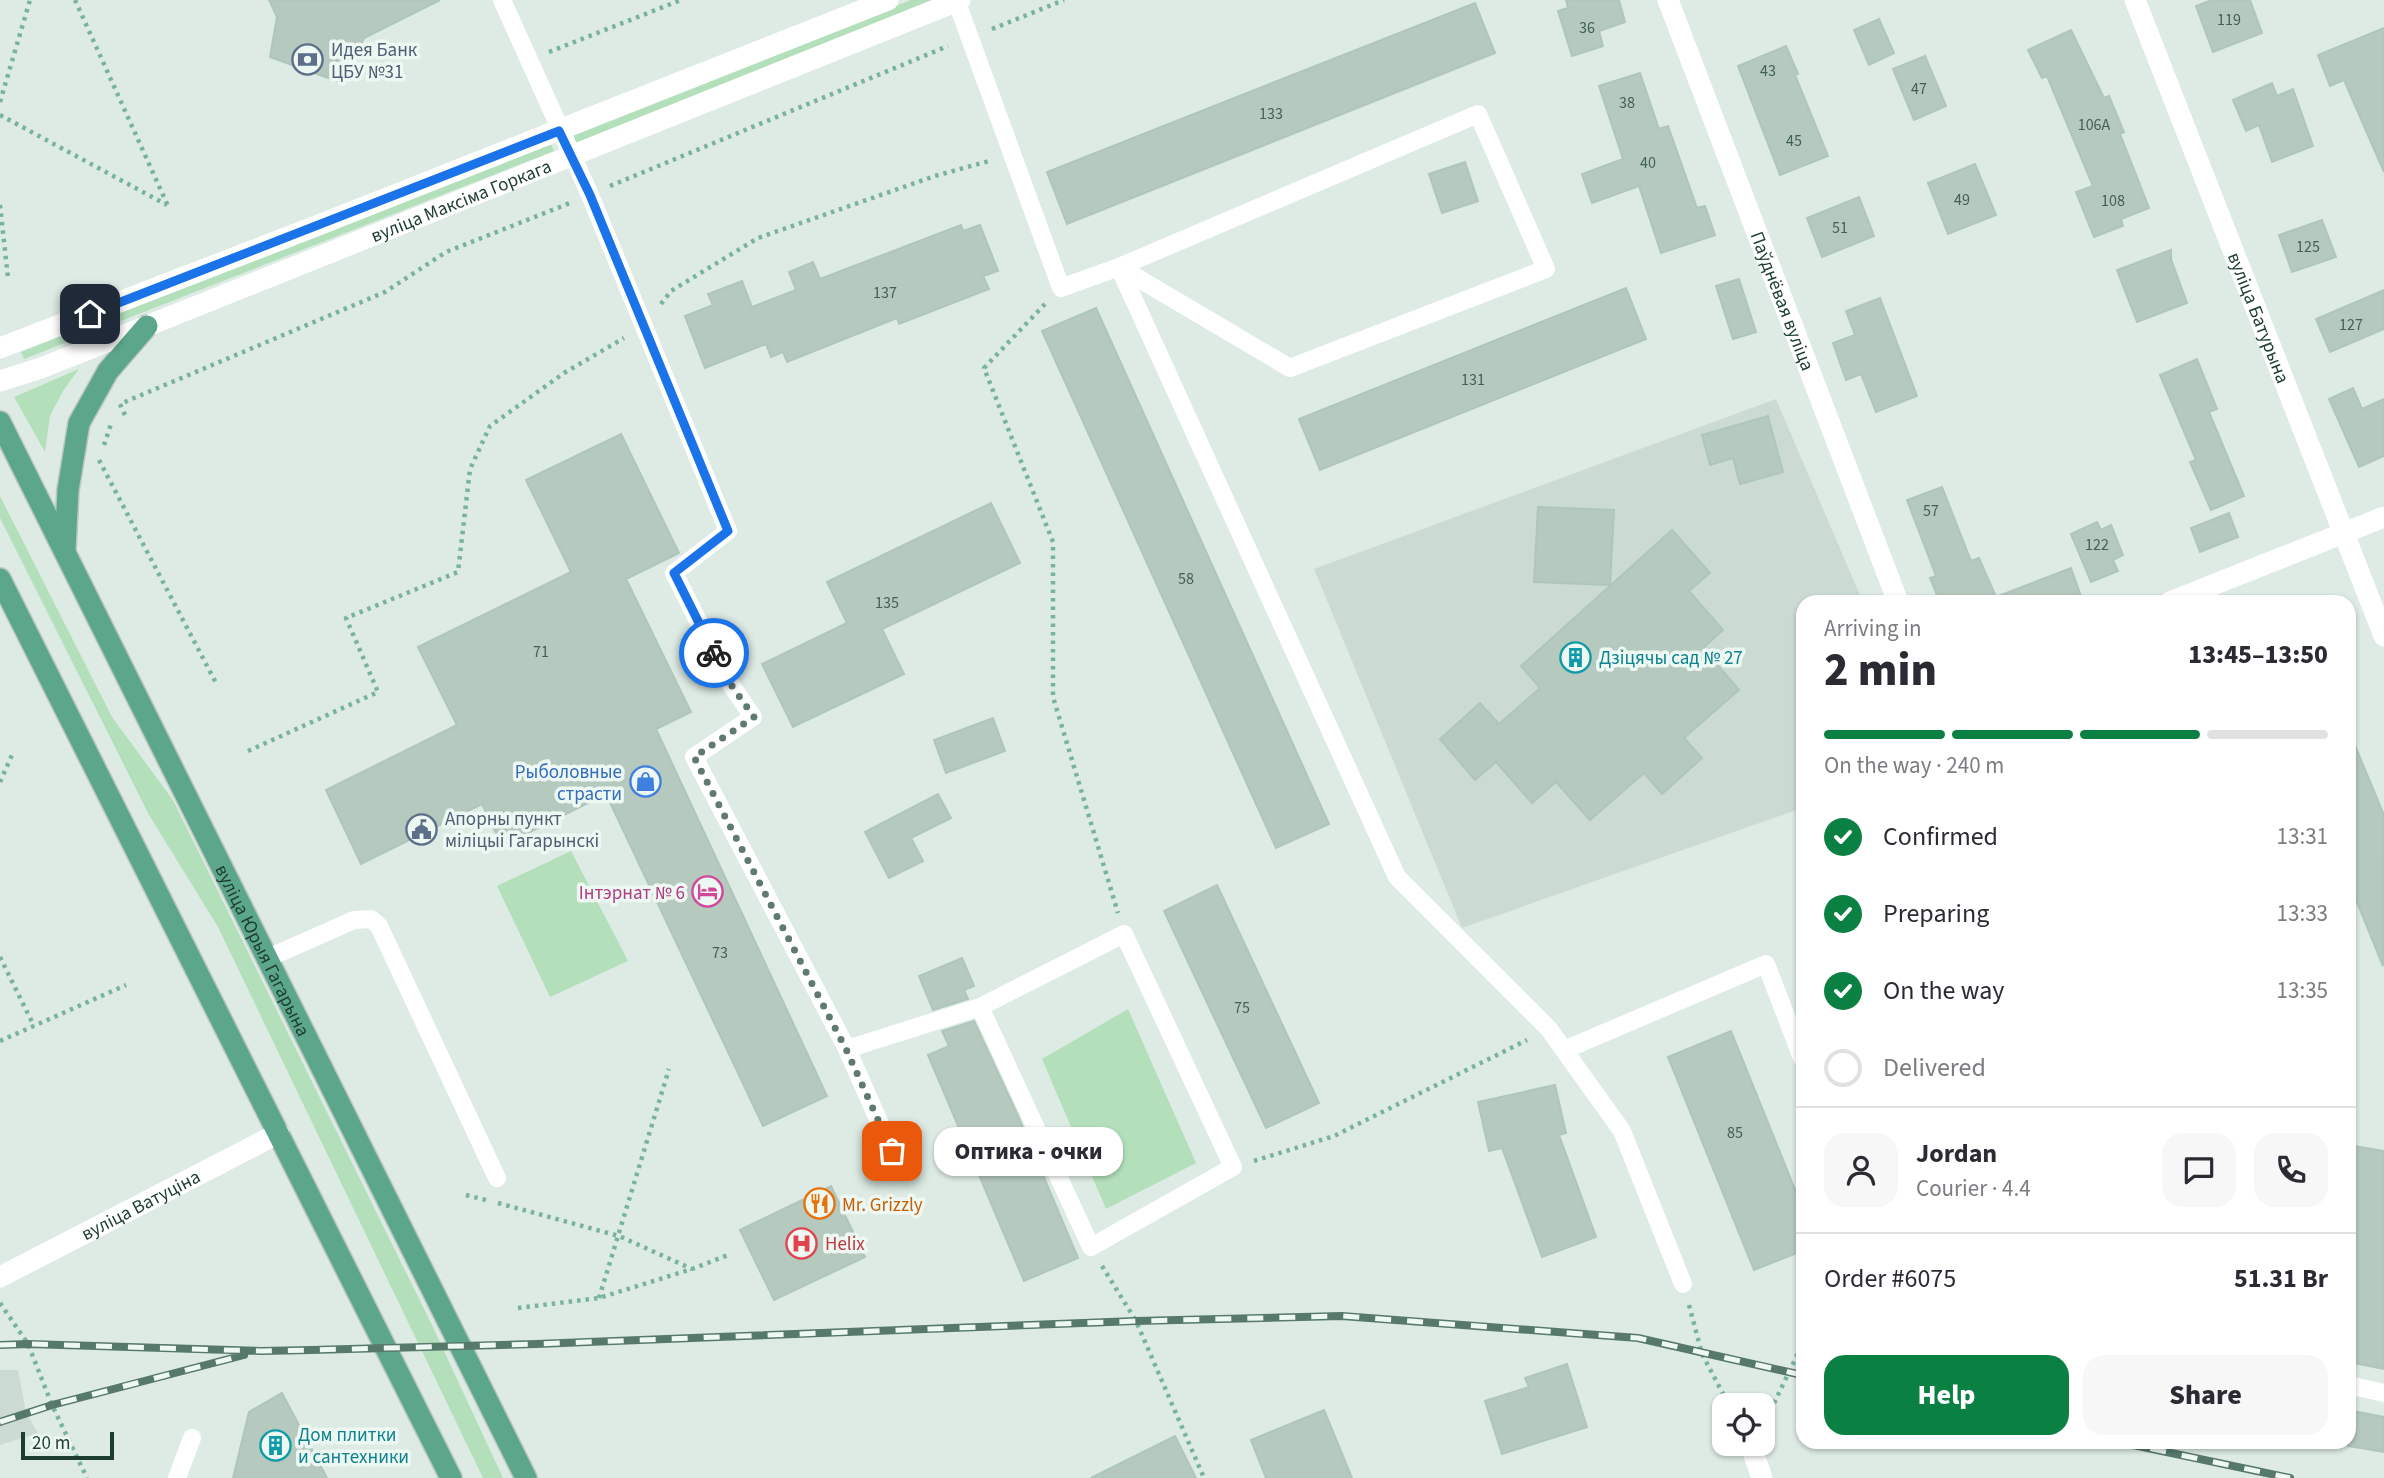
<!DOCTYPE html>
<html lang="en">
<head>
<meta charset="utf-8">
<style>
	body { margin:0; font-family:"Source Sans 3",sans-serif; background:#f7f7f7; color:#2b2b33; height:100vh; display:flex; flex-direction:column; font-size:26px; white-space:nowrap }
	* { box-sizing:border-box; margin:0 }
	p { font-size:23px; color:#7c7c81 }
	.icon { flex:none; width:38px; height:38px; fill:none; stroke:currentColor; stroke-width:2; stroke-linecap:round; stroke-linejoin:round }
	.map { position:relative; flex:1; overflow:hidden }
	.details { position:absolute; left:1796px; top:595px; width:560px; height:854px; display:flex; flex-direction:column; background:#fff; border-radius:21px; box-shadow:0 2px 5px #0004 }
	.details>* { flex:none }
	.tools { position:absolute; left:1712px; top:1393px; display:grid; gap:14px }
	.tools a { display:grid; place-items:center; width:63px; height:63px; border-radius:14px; background:#fff; box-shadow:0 2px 5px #0004; font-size:35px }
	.scale { position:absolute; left:21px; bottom:18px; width:93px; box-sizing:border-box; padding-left:7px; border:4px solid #1d3d31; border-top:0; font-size:19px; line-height:24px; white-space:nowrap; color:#1d3d31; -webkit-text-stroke:5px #eef8f2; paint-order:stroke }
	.pin { position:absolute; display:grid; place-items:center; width:60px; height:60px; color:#fff; margin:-30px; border-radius:14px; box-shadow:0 4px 10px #0006 }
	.courier { position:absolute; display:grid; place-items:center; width:70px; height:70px; margin:-35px; border:5px solid #1a73e8; border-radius:50%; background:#fff; color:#222; box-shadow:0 2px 9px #0007 }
	.bubble { position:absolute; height:49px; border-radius:21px; background:#fff; box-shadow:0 2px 5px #0004; font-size:23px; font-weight:800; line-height:49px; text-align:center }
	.summary em { font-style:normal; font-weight:800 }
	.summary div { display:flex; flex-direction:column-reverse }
	.summary { display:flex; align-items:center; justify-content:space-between; height:119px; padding:0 28px }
	h1 { font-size:46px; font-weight:800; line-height:52px }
	.bar { display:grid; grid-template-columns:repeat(4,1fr); gap:10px 7px; align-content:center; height:84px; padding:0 28px }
	.bar i { height:9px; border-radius:5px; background:#e1e1e2 }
	.bar .active { background:#0b8043 }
	.bar p { grid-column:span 4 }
	.line { display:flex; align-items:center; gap:18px; padding:0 28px; border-top:2px solid #e1e1e2 }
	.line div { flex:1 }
	.round { display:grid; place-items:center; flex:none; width:74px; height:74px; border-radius:21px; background:#f7f7f7 }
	ol { padding:0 28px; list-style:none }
	li { display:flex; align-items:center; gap:21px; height:77px }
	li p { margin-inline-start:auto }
	li .icon { padding:7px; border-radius:50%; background:#0b8043; color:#fff; stroke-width:4 }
	li:last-child { color:#7c7c81 }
	li i { width:38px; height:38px; border:4px solid #e1e1e2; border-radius:50% }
	.cta { display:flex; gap:14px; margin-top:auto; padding:14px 28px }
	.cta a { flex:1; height:80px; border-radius:21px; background:#0b8043; color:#fff; font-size:28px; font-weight:800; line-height:80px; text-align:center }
	.cta a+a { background:#f7f7f7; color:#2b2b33 }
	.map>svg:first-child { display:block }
</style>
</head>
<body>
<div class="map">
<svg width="2384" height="1478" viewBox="0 0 2384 1478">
	<rect width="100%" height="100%" fill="#ddebe4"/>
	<path fill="#cbdbd3" d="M1776,399L1863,602H1802V808L1462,928L1314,569Z
		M0,1370H18L26,1413L38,1433L0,1445Z"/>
	<path fill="#b3e0bb" d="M911,0H939L576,143L573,134Z
		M551,144L554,151L24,359L21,352Z
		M79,369L63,391L50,416L45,452L14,397Z
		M0,496L112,717L173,800L431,1323L503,1478H483L218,927L149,815L0,518Z
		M571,851L628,961L550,997L497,886Z
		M1128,1009L1196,1163L1106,1209L1042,1059Z"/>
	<path fill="#b5c9bf" stroke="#afc6ba" stroke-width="2" d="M269,0H440L364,38L342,83L270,57L277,17Z
		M1566,0H1619L1625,22L1599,31L1603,46L1572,56L1558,11L1568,8Z
		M2212,0H2250L2262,33L2213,52L2196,6Z
		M1475,3L1495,53L1067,224L1047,172Z
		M1879,19L1894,53L1869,65L1854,30Z
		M2384,28V172L2344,80L2330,86L2318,55Z
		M2071,30L2104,98L2109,96L2124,132L2120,134L2149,208L2121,219L2123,226L2094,237L2076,192L2093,186L2047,76L2042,78L2028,50Z
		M1786,46L1798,74L1795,75L1828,156L1780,175L1738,66Z
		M1925,56L1946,106L1914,120L1893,69Z
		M1640,73L1659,129L1668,126L1697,208L1705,206L1715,235L1661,253L1639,186L1592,203L1582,174L1623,159L1599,86Z
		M2272,83L2277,96L2293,89L2313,146L2272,162L2259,125L2246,131L2233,100Z
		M1465,162L1478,201L1442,213L1429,174Z
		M1975,164L1996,215L1948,234L1928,183Z
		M1859,197L1874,236L1822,257L1807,218Z
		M2322,220L2336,257L2292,272L2279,235Z
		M961,225L963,231L980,225L998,271L983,276L989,289L899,324L897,318L787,362L783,352L771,357L766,344L705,368L685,316L713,305L708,294L742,281L752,307L796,290L789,272L813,262L820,279Z
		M2171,250V259L2187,303L2137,322L2117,270Z
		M1739,279L1756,332L1733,339L1716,286Z
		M1626,288L1646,339L1320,470L1299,419Z
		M2384,290V329L2330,352L2316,319Z
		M1880,298L1917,396L1876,412L1861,374L1846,380L1833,343L1855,335L1846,311Z
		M1096,308L1329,824L1276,848L1042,331Z
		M2197,359L2217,409L2209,412L2244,496L2211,510L2190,462L2196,460L2160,375Z
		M2353,388L2362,409L2384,399V456L2359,467L2329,399Z
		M1768,416L1783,472L1740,484L1733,458L1710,465L1702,435Z
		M621,434L679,553L626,579L691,712L656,729L827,1096L763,1126L606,794L502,846L482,804L361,864L326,790L457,725L418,647L571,572L526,480Z
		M1942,487L1971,561L1979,558L1996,597L2071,568L2083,602H1940L1930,578L1936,576L1907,500Z
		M991,503L1020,563L882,629L904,674L793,727L762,664L847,623L827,582Z
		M1538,507L1614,510L1610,585L1534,582Z
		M2229,513L2238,537L2200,552L2191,528Z
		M2097,522L2101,530L2111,525L2123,555L2113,560L2118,571L2091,582L2071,534Z
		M1672,530L1710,573L1689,591L1723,630L1703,648L1739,690L1684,738L1702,758L1662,794L1644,773L1590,820L1556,782L1532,803L1496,762L1475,780L1440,739L1480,703L1499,724L1540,688L1521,666Z
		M993,718L1005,751L946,773L934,740Z
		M2348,729L2384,815L2383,966L2348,880Z
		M938,794L951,818L911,838L923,861L889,878L865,832Z
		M1217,885L1319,1103L1266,1128L1164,911Z
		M962,958L974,986L964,990L968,999L933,1010L919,976Z
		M974,1021L1018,1116L1078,1258L1024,1281L928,1055L949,1046L942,1031Z
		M1731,1031L1802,1207V1251L1754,1270L1668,1057Z
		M1555,1085L1566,1133L1559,1135L1596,1237L1542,1257L1502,1148L1489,1151L1478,1102Z
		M2348,1145L2384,1151V1369L2348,1362Z
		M831,1186L865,1257L774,1300L740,1230Z
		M1567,1364L1587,1427L1502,1454L1485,1401L1529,1387L1525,1378Z
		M282,1393L327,1478H233L249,1412Z
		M1324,1410L1352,1478H1266L1251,1440Z
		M2348,1410L2384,1417V1452L2348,1446Z
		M1175,1436L1196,1478H1091Z"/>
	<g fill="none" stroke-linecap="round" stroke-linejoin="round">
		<defs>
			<g id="primary">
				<path id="s5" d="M0,422L526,1478"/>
				<path d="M65,549L68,490L79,423L108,371L147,326"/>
				<path d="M0,579L451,1478"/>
			</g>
		</defs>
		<use href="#primary" stroke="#bbc5c1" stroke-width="24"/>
		<path stroke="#7ab39b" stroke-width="4.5" stroke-dasharray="3.5 5" stroke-linecap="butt" d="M75,0L168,206
			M992,29L1064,0
			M549,52L681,0
			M0,102L30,0
			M0,115L167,205
			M610,186L948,46
			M0,205L8,278
			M661,304L671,291L758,238L935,176L989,161
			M1045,304L984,368L1053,542V697L1118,913
			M125,415L120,404L385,292L446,252L570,203
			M104,445L111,424
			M99,460L216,683
			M248,751L378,692L346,618L458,572L470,469L490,426L564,373L624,338
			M0,782L12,755
			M0,957L34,1026
			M0,1041L126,985
			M1254,1161L1334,1136L1527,1040
			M466,1195L486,1200
			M498,1203L619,1236L692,1269
			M1102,1266L1136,1321L1204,1478
			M599,1298L669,1069
			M0,1303L28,1344L52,1405L87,1478
			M1689,1305L1702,1354L1729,1405
			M518,1308L599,1298L692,1269L728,1255
			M1763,1426L1802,1345"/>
		<path stroke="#fff" stroke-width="18" d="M502,0L590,195L728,531L674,573L727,679L753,717L694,757L847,1049L980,1007L1091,1247L1233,1167L1124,934L980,1007
			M956,0L1061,288L1119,267L1397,877L1549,1029L1622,1131L1683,1284
			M1478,114L1546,269L1290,368L1119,267Z
			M268,958L354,920L371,919L379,926L497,1178
			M847,1049L892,1151
			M1564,1050L1766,964L1802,1058
			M2348,1385L2384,1393
			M177,1478L192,1438"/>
		<g stroke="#fff" stroke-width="21">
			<path id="s1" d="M1668,0L1898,602"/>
			<path id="s2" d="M2135,0L2384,636"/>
			<path d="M2170,602L2384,517"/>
			<path id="s3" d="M0,1277L279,1133"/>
			<path d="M1752,1449L1762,1478"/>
		</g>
		<g stroke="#fff" stroke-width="21">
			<path d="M0,348L311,228L888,0"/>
			<path id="s4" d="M0,381L41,368L147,326L960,0"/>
		</g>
		<use href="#primary" stroke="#5ca78c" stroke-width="21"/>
		<defs>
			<path id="rail" d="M0,1345L28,1344L261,1351L311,1350L536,1344L1136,1321L1342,1316L1638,1338L1802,1375
				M0,1422L52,1405L244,1355
				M2119,1442L2290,1478"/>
		</defs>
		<use href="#rail" stroke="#57796c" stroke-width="8"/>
		<use href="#rail" stroke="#eef8f2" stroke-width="5" stroke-dasharray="16" stroke-linecap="butt"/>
	</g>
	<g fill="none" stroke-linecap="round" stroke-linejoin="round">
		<path stroke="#607a70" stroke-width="7" stroke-dasharray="0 12.6" d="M714,653L727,679L754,717L694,757L846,1049L892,1151"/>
		<path stroke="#1a73e8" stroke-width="9" d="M90,314L559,131L590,195L728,531L674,573L714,653"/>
	</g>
	<defs>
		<symbol id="bank-ring" viewBox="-11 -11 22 22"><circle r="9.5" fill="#eef8f2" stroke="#5c6f8a" stroke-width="1.5"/><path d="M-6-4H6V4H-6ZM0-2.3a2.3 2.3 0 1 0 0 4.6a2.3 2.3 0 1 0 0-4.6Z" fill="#5c6f8a"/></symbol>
		<symbol id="building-ring" viewBox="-11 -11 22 22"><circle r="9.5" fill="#eef8f2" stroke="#0f9aa8" stroke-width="1.5"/><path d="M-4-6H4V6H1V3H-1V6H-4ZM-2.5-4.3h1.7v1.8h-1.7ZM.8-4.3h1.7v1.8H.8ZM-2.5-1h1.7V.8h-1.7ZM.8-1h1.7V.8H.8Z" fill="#0f9aa8"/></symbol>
		<symbol id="shop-ring" viewBox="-11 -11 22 22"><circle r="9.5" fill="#eef8f2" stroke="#3f7fe0" stroke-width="1.5"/><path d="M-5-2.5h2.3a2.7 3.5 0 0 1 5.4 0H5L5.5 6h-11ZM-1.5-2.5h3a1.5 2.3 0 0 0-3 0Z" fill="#3f7fe0"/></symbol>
		<symbol id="civic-ring" viewBox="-11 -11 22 22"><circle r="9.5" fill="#eef8f2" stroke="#5c6f8a" stroke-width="1.5"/><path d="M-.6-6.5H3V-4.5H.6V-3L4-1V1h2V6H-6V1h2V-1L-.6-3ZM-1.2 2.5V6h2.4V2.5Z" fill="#5c6f8a"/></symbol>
		<symbol id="hotel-ring" viewBox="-11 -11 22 22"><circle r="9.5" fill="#eef8f2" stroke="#d1479c" stroke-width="1.5"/><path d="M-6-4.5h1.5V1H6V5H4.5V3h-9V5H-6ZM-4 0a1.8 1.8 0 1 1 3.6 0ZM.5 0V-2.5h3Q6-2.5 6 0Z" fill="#d1479c"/></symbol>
		<symbol id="restaurant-ring" viewBox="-11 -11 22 22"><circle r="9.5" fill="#eef8f2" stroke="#e8710a" stroke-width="1.5"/><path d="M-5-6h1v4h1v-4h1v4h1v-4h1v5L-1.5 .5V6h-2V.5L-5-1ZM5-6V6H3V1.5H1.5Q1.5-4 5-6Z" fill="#e8710a"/></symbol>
		<symbol id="hospital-ring" viewBox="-11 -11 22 22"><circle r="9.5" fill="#eef8f2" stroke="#e0444e" stroke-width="1.5"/><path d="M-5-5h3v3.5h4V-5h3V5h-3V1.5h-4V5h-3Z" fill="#e0444e"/></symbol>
	</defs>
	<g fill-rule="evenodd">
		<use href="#bank-ring" x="290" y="42" width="35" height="35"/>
		<use href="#building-ring" x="1558" y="640" width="35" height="35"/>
		<use href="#shop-ring" x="628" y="764" width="35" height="35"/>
		<use href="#civic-ring" x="404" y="812" width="35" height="35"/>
		<use href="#hotel-ring" x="690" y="874" width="35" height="35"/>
		<use href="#restaurant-ring" x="802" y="1186" width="35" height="35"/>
		<use href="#hospital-ring" x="784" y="1226" width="35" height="35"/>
		<use href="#building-ring" x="258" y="1428" width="35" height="35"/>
	</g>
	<g text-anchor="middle" stroke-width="7" stroke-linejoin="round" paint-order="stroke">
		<g font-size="16" fill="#436054">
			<text x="2229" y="25">119</text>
			<text x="1587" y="33">36</text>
			<text x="1768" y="76">43</text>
			<text x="1919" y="94">47</text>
			<text x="1627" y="108">38</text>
			<text x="1271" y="119">133</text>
			<text x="2094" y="130">106А</text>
			<text x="1794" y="146">45</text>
			<text x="1648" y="168">40</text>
			<text x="1962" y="205">49</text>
			<text x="2113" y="206">108</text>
			<text x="1840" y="233">51</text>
			<text x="2308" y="252">125</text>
			<text x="885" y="298">137</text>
			<text x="2351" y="330">127</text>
			<text x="1473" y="385">131</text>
			<text x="1931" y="516">57</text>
			<text x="2097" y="550">122</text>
			<text x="1186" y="584">58</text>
			<text x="887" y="608">135</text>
			<text x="541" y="657">71</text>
			<text x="720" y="958">73</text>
			<text x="1242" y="1013">75</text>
			<text x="1735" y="1138">85</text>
		</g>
		<g font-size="19" fill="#4e5e75" stroke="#eef8f2" text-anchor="start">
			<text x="331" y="56">Идея Банк<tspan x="331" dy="22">ЦБУ №31</tspan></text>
			<text x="445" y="825">Апорны пункт<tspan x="445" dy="22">міліцыі Гагарынскі</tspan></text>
		</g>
		<g font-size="19" fill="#1d3d31" stroke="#eef8f2">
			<text dy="7" stroke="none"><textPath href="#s4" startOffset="495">вуліца Максіма Горкага</textPath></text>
			<text dy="7" stroke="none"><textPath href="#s1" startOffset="322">Паўднёвая вуліца</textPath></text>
			<text dy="7" stroke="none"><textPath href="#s2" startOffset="341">вуліца Батурына</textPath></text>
			<text dy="7" stroke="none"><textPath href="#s5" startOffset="590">вуліца Юрыя Гагарына</textPath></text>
			<text dy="7" stroke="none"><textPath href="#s3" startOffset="158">вуліца Ватуціна</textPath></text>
		</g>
		<g font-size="19" fill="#0d838f" stroke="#eef8f2" text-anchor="start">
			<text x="1599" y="664">Дзіцячы сад № 27</text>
			<text x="298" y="1441">Дом плитки<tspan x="298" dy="22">и сантехники</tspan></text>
		</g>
		<g font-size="19" fill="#366cbe" stroke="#eef8f2" text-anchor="end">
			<text x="622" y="778">Рыболовные<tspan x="622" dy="22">страсти</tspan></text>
		</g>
		<g font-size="19" fill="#b23c85" stroke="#eef8f2" text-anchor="end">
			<text x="685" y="899">Інтэрнат № 6</text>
		</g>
		<g font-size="19" fill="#c56008" stroke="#eef8f2" text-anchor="start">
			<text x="842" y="1211">Mr. Grizzly</text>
		</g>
		<g font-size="19" fill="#be3a42" stroke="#eef8f2" text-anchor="start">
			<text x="825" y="1250">Helix</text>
		</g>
	</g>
</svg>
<div class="tools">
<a><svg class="icon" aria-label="locate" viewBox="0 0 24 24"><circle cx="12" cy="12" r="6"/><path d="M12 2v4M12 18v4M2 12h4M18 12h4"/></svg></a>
</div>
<div class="scale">20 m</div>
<div class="pin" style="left:892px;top:1151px;background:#ea580c"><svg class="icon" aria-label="bag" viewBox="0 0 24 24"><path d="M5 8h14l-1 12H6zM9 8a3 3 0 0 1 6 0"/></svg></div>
<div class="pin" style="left:90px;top:314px;background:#1f2937"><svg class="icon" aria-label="home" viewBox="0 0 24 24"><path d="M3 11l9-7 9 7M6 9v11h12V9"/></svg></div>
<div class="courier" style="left:714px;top:653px"><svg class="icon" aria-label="bike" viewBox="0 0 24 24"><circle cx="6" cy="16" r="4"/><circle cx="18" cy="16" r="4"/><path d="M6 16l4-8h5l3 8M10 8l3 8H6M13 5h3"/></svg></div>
<div class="bubble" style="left:934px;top:1127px;width:189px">Оптика - очки</div>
<section class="details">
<div class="summary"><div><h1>2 min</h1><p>Arriving in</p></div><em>13:45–13:50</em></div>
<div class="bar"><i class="active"></i><i class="active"></i><i class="active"></i><i></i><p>On the way · 240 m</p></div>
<ol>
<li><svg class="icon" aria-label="check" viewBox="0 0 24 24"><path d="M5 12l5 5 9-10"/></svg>Confirmed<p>13:31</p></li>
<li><svg class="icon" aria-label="check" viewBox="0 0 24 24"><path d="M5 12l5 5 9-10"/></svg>Preparing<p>13:33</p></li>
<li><svg class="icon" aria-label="check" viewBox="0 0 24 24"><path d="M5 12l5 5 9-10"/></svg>On the way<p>13:35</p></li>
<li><i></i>Delivered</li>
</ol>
<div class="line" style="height:126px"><a class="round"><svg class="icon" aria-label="person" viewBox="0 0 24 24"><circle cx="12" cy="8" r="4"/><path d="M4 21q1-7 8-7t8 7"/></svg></a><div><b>Jordan</b><p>Courier · 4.4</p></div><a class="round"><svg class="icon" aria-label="chat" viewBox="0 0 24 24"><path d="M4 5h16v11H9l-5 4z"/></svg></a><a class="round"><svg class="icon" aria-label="phone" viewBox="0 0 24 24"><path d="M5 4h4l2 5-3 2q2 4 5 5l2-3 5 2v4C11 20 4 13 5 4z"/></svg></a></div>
<div class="line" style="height:91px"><div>Order #6075</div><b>51.31 Br</b></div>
<div class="cta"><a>Help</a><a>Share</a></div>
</section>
</div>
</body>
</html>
